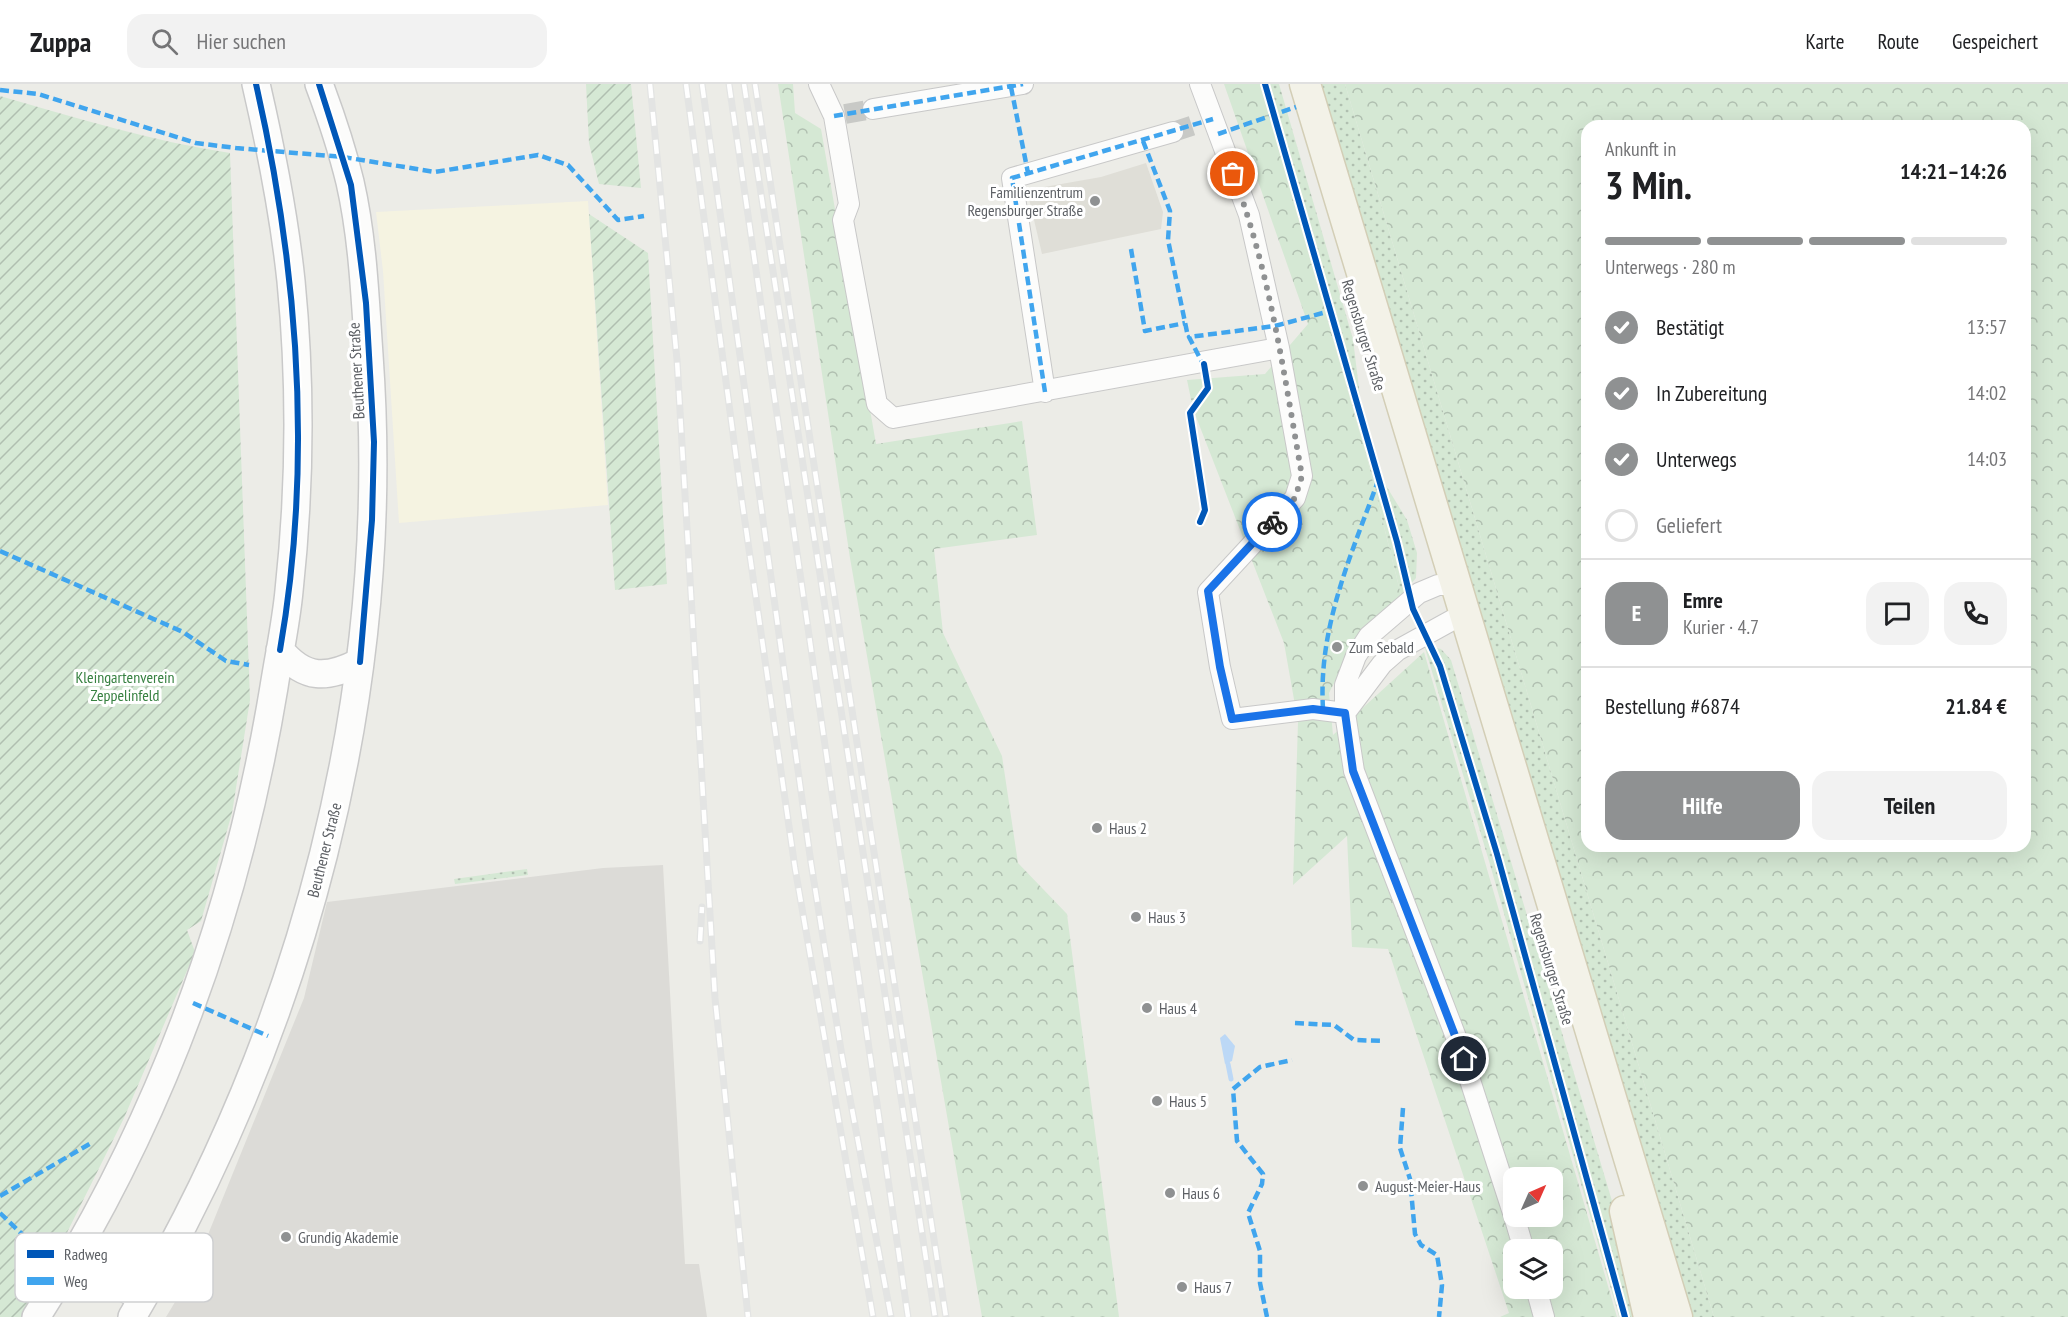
<!DOCTYPE html>
<html lang="de">
<head>
<meta charset="utf-8">
<style>
	body { margin:0; font-family:"PT Sans Narrow",sans-serif; background:#f2f2f2; color:#202124; height:100vh; display:flex; flex-direction:column; font-size:22px; white-space:nowrap }
	* { box-sizing:border-box; margin:0 }
	p { font-size:20px; color:#757577 }
	.icon { flex:none; width:33px; height:33px; fill:none; stroke:currentColor; stroke-width:2; stroke-linecap:round; stroke-linejoin:round }
	.map { position:relative; flex:1; overflow:hidden }
	.panel { position:absolute; left:1581px; top:36px; width:450px; height:732px; display:flex; flex-direction:column; background:#fff; border-radius:18px; box-shadow:0 6px 24px #0002 }
	.panel>* { flex:none }
	.needle { width:39px; rotate:45deg }
	.controls { position:absolute; left:1503px; top:1083px; display:grid; gap:12px }
	.controls a { display:grid; place-items:center; width:60px; height:60px; border-radius:12px; background:#fff; box-shadow:0 6px 24px #0002; font-size:30px }
	.pin { position:absolute; display:grid; place-items:center; width:51px; height:51px; color:#fff; margin:-26px; border:3px solid #fff; border-radius:50%; box-shadow:0 2px 6px #0007 }
	.courier { position:absolute; display:grid; place-items:center; width:60px; height:60px; margin:-30px; border:4px solid #1a73e8; border-radius:50%; background:#fff; color:#222; box-shadow:0 2px 8px #0007 }
	.head em { font-style:normal; font-weight:600 }
	.head div { display:flex; flex-direction:column-reverse }
	.head { display:flex; align-items:center; justify-content:space-between; height:102px; padding:0 24px }
	h1 { font-size:39px; font-weight:600; line-height:45px }
	.bar { display:grid; grid-template-columns:repeat(4,1fr); gap:9px 6px; align-content:center; height:72px; padding:0 24px }
	.bar i { height:8px; border-radius:4px; background:#e0e0e0 }
	.bar .selected { background:#8f9192 }
	.bar p { grid-column:span 4 }
	.line { display:flex; align-items:center; gap:15px; padding:0 24px; border-top:2px solid #e0e0e0 }
	.line div { flex:1 }
	.round { display:grid; place-items:center; flex:none; width:63px; height:63px; border-radius:18px; background:#f2f2f2 }
	ol { padding:0 24px; list-style:none }
	li { display:flex; align-items:center; gap:18px; height:66px }
	li p { margin-inline-start:auto }
	li .icon { padding:6px; border-radius:50%; background:#8f9192; color:#fff; stroke-width:4 }
	li:last-child { color:#757577 }
	li i { width:33px; height:33px; border:3px solid #e0e0e0; border-radius:50% }
	.primary-button { display:flex; gap:12px; margin-top:auto; padding:12px 24px }
	.primary-button a { flex:1; height:69px; border-radius:18px; background:#8f9192; color:#fff; font-size:24px; font-weight:600; line-height:69px; text-align:center }
	.primary-button a+a { background:#f2f2f2; color:#202124 }
	header { display:flex; align-items:center; gap:36px; box-sizing:border-box; height:84px; padding:0 30px; background:#fff; border-bottom:2px solid #e0e0e0 }
	header strong { font-size:28px }
	nav { display:flex; gap:33px; margin-inline-start:auto; font-size:21px }
	.search { width:420px; height:54px; background:#f2f2f2; display:flex; align-items:center; gap:15px; box-sizing:border-box; padding:0 21px; border-radius:18px; color:#757577; font-size:22px }
	.map>svg:first-child { display:block }
</style>
</head>
<body>
<header>
<strong>Zuppa</strong>
<div class="search"><svg class="icon" aria-label="search" viewBox="0 0 24 24"><circle cx="10" cy="10" r="6"/><path d="M15 15l6 6"/></svg>Hier suchen</div>
<nav><a>Karte</a><a>Route</a><a>Gespeichert</a></nav>
</header>
<div class="map">
<svg width="2068" height="1233" viewBox="0 0 2068 1233">
	<defs>
		<pattern id="grass-dots" width="8" height="8" patternUnits="userSpaceOnUse" patternTransform="scale(1.5)"><rect width="8" height="8" fill="#d5e8d4"/><path d="M2 2h.1M6 6h.1" fill="none" stroke="#b0bfb0" stroke-width="1.8" stroke-linecap="round"/></pattern>
		<pattern id="forest-crowns" width="20" height="18" patternUnits="userSpaceOnUse" patternTransform="scale(1.5)"><rect width="20" height="18" fill="#d5e8d4"/><path d="M2 6a3 3 0 1 1 6 0M12 15a3 3 0 1 1 6 0" fill="none" stroke="#b0bfb0"/></pattern>
		<pattern id="garden-furrows" width="10" height="10" patternUnits="userSpaceOnUse" patternTransform="scale(1.5)"><rect width="10" height="10" fill="#d5e8d4"/><path d="M-1 1l2-2M0 10L10 0M9 11l2-2" fill="none" stroke="#b0bfb0"/></pattern>
	</defs>
	<rect width="100%" height="100%" fill="#ecece7"/>
	<path fill="#f5f3e1" d="M588,117L608,421L399,439L383,187L376,128Z"/>
	<path fill="#dcdbd7" d="M663,781L685,1180H699L707,1233H166L192,1190L304,914L327,818L603,784Z"/>
	<path fill="#dfded7" d="M1146,79L1163,128L1161,145L1042,170L1027,106L1101,93Z"/>
	<path fill="url(#grass-dots)" d="M1260,0H1279L1353,255L1360,313L1382,395L1407,436L1417,469L1416,494L1401,511L1366,370Z
		M1319,0H1345L1714,1233H1684Z
		M1424,561L1441,565L1451,576L1626,1164L1641,1233H1619L1489,777Z
		M527,785L528,791L455,800L454,795Z"/>
	<path fill="url(#forest-crowns)" fill-rule="evenodd" d="M778,0H793L795,29L821,45L876,360L1022,337L1037,451L934,465L943,549L1002,672L1018,779L1067,830L1119,1233H982L850,474Z
		M1224,0H1260L1366,370L1401,511L1357,554L1329,609L1333,651L1424,568L1617,1233H1500L1509,1229L1388,865L1352,863L1347,752L1293,801L1298,638L1284,559L1193,325L1187,296L1265,290L1308,240ZM1514,1094H1552V1132H1514ZM1514,1166H1552V1204H1514Z
		M1345,0H2068V1233H1714ZM1587,42H2025V762H1587Z"/>
	<path fill="url(#garden-furrows)" d="M586,0H631L641,104L599,100L589,59Z
		M0,12C76,34 152,57 230,69L250,616L232,729L201,837L187,846L195,868L124,1034L25,1233H0Z
		M589,130L648,169L667,500L615,506Z"/>
	<path fill="#bcd8f6" d="M1225,950L1235,962L1232,977L1225,980L1220,954Z"/>
	<g fill="none" stroke-linecap="round" stroke-linejoin="round">
		<path stroke="#bcd8f6" stroke-width="5" d="M1228,980L1231,995"/>
		<path stroke="#c8c9c6" stroke-width="20" stroke-dasharray="20 10" stroke-linecap="butt" d="M845,30L873,25
			M1173,48L1197,40"/>
		<defs>
			<path id="street" d="M819,0L834,32L849,120L843,136L877,320L893,334L1279,264L1302,392L1295,414L1208,508L1220,583L1232,635L1313,625L1345,629
				M1200,0L1249,131L1279,264
				M873,25L1023,0
				M1045,308L1012,94L1173,48
				M1456,501H1438L1419,509L1369,552L1356,572L1345,601V629L1354,687L1456,953L1514,1132
				M1345,629L1382,580L1398,566L1465,529
				M1514,1132L1524,1166
				M70,1179L141,1217
				M1536,1204L1544,1233"/>
			<path id="secondary" d="M280,566C305,596 327,595 360,578
				M36,1233C160,1041 237,827 274,603C279,571 286,539 289,507C300,405 301,299 291,197C284,130 271,65 256,0
				M132,1233C303,945 393,607 369,271C365,214 363,155 350,98C342,65 331,32 319,0"/>
			<path id="primary" d="M1305,0L1677,1233
				M1625,1127L1649,1233"/>
		</defs>
		<use href="#street" stroke="#c8c8c8" stroke-width="22"/>
		<use href="#secondary" stroke="#c9c9c9" stroke-width="30"/>
		<use href="#primary" stroke="#d3ceb6" stroke-width="33"/>
		<use href="#street" stroke="#fcfcfb" stroke-width="20"/>
		<use href="#secondary" stroke="#fcfcfb" stroke-width="27"/>
		<use href="#primary" stroke="#f3f2e8" stroke-width="30"/>
		<defs>
			<path id="rail" d="M650,0L677,276L715,914L748,1233
				M686,0L742,417L795,784L873,1233
				M702,0L811,779L842,972L891,1233
				M729,0L908,1233
				M744,0L935,1233
				M755,0L946,1233
				M700,857L702,823"/>
		</defs>
		<use href="#rail" stroke="#e3e4e3" stroke-width="7"/>
		<use href="#rail" stroke="#fff" stroke-width="4.5" stroke-dasharray="14" stroke-linecap="butt"/>
		<path stroke="#40a5ee" stroke-width="4.5" stroke-dasharray="9 4.5" stroke-linecap="butt" d="M1011,3L1028,89
			M0,6L38,10L196,59L236,64L343,73L435,88L538,71L568,81L618,136L644,132
			M834,32L1023,0
			M1218,50L1296,23
			M1143,57L1170,127L1168,156L1187,248
			M1131,165L1145,247L1185,239
			M1205,284L1189,253L1275,242L1330,227
			M1045,308L1012,94L1213,35
			M0,467L183,548L226,577L249,581
			M1323,625C1318,543 1351,472 1378,397
			M193,919L268,952
			M1295,939L1334,941L1354,956L1384,957
			M1403,1024L1400,1064L1410,1095L1415,1150L1421,1161L1437,1171L1442,1201L1439,1233
			M0,1112L93,1058
			M0,1129L52,1179L62,1193
			M1267,1233L1260,1199V1167L1248,1129L1262,1100L1263,1090L1237,1057L1233,1005L1260,983L1292,976"/>
		<defs>
			<path id="cycleway" d="M256,0C298,185 313,378 280,566
				M319,0L351,101L366,219L374,358L372,436L360,578
				M1265,0L1397,458L1413,525L1440,582L1497,770L1625,1233
				M1200,438L1205,426L1190,329L1208,304L1204,280"/>
		</defs>
		<use href="#cycleway" stroke="#fff" stroke-width="10"/>
		<use href="#cycleway" stroke="#0057b8" stroke-width="6"/>
	</g>
	<g fill="none" stroke-linecap="round" stroke-linejoin="round">
		<path stroke="#8f9192" stroke-width="6" stroke-dasharray="0 10.8" d="M1233,90C1270,187 1284,291 1302,392L1295,414L1272,438"/>
		<path stroke="#1a73e8" stroke-width="8" d="M1272,438L1208,507L1220,583L1232,635L1313,625L1345,629L1353,687L1464,975"/>
	</g>
	<g fill="#8f9192" stroke="#fff" stroke-width="2">
		<circle cx="1095" cy="117" r="6"/>
		<circle cx="1337" cy="563" r="6"/>
		<circle cx="1097" cy="744" r="6"/>
		<circle cx="1136" cy="833" r="6"/>
		<circle cx="1147" cy="924" r="6"/>
		<circle cx="1157" cy="1017" r="6"/>
		<circle cx="1363" cy="1102" r="6"/>
		<circle cx="1170" cy="1109" r="6"/>
		<circle cx="286" cy="1153" r="6"/>
		<circle cx="1182" cy="1203" r="6"/>
	</g>
	<g text-anchor="middle" stroke-width="6" stroke-linejoin="round" paint-order="stroke">
		<g font-size="16" fill="#5d6065" stroke="#fff" text-anchor="start">
			<text x="1083" y="114" text-anchor="end">Familienzentrum<tspan x="1083" dy="18">Regensburger Straße</tspan></text>
			<text x="1349" y="569">Zum Sebald</text>
			<text x="1109" y="750">Haus 2</text>
			<text x="1148" y="839">Haus 3</text>
			<text x="1159" y="930">Haus 4</text>
			<text x="1169" y="1023">Haus 5</text>
			<text x="1375" y="1108">August-Meier-Haus</text>
			<text x="1182" y="1115">Haus 6</text>
			<text x="298" y="1159">Grundig Akademie</text>
			<text x="1194" y="1209">Haus 7</text>
		</g>
		<g font-size="16" fill="#5d6065" stroke="#fff">
			<text transform="translate(1364 251) rotate(73)" y="6">Regensburger Straße</text>
			<text transform="translate(356 287) rotate(-93)" y="6">Beuthener Straße</text>
			<text transform="translate(324 766) rotate(-76)" y="6">Beuthener Straße</text>
			<text transform="translate(1552 885) rotate(73)" y="6">Regensburger Straße</text>
		</g>
		<g font-size="16" fill="#378141" stroke="#fff">
			<text x="125" y="599">Kleingartenverein<tspan x="125" dy="18">Zeppelinfeld</tspan></text>
		</g>
	</g>
	<rect x="15" y="1149" width="198" height="69" rx="9" fill="#fff" stroke="#cecfd1" stroke-width="1.5"/>
	<rect x="27" y="1166" width="27" height="8" fill="#0057b8"/>
	<rect x="27" y="1193" width="27" height="8" fill="#40a5ee"/>
	<g font-size="16" fill="#5d6065">
		<text x="64" y="1176">Radweg</text>
		<text x="64" y="1203">Weg</text>
	</g>
</svg>
<div class="controls">
<a><svg class="needle" viewBox="-14 -14 28 28"><path d="M0-13l5 13h-10z" fill="#e53935"/><path d="M0 13l5-13h-10z" fill="#757577"/></svg></a>
<a><svg class="icon" aria-label="layers" viewBox="0 0 24 24"><path d="M12 4l9 5-9 5-9-5zM3 14l9 5 9-5"/></svg></a>
</div>
<div class="pin" style="left:1233px;top:90px;background:#ea580c"><svg class="icon" aria-label="bag" viewBox="0 0 24 24"><path d="M5 8h14l-1 12H6zM9 8a3 3 0 0 1 6 0"/></svg></div>
<div class="pin" style="left:1464px;top:975px;background:#1f2937"><svg class="icon" aria-label="home" viewBox="0 0 24 24"><path d="M3 11l9-7 9 7M6 9v11h12V9"/></svg></div>
<div class="courier" style="left:1272px;top:438px"><svg class="icon" aria-label="bike" viewBox="0 0 24 24"><circle cx="6" cy="16" r="4"/><circle cx="18" cy="16" r="4"/><path d="M6 16l4-8h5l3 8M10 8l3 8H6M13 5h3"/></svg></div>
<section class="panel">
<div class="head"><div><h1>3 Min.</h1><p>Ankunft in</p></div><em>14:21–14:26</em></div>
<div class="bar"><i class="selected"></i><i class="selected"></i><i class="selected"></i><i></i><p>Unterwegs · 280 m</p></div>
<ol>
<li><svg class="icon" aria-label="check" viewBox="0 0 24 24"><path d="M5 12l5 5 9-10"/></svg>Bestätigt<p>13:57</p></li>
<li><svg class="icon" aria-label="check" viewBox="0 0 24 24"><path d="M5 12l5 5 9-10"/></svg>In Zubereitung<p>14:02</p></li>
<li><svg class="icon" aria-label="check" viewBox="0 0 24 24"><path d="M5 12l5 5 9-10"/></svg>Unterwegs<p>14:03</p></li>
<li><i></i>Geliefert</li>
</ol>
<div class="line" style="height:108px"><b class="round" style="background:#8f9192;color:#fff">E</b><div><b>Emre</b><p>Kurier · 4.7</p></div><a class="round"><svg class="icon" aria-label="chat" viewBox="0 0 24 24"><path d="M4 5h16v11H9l-5 4z"/></svg></a><a class="round"><svg class="icon" aria-label="phone" viewBox="0 0 24 24"><path d="M5 4h4l2 5-3 2q2 4 5 5l2-3 5 2v4C11 20 4 13 5 4z"/></svg></a></div>
<div class="line" style="height:78px"><div>Bestellung #6874</div><b>21.84 €</b></div>
<div class="primary-button"><a>Hilfe</a><a>Teilen</a></div>
</section>
</div>
</body>
</html>
